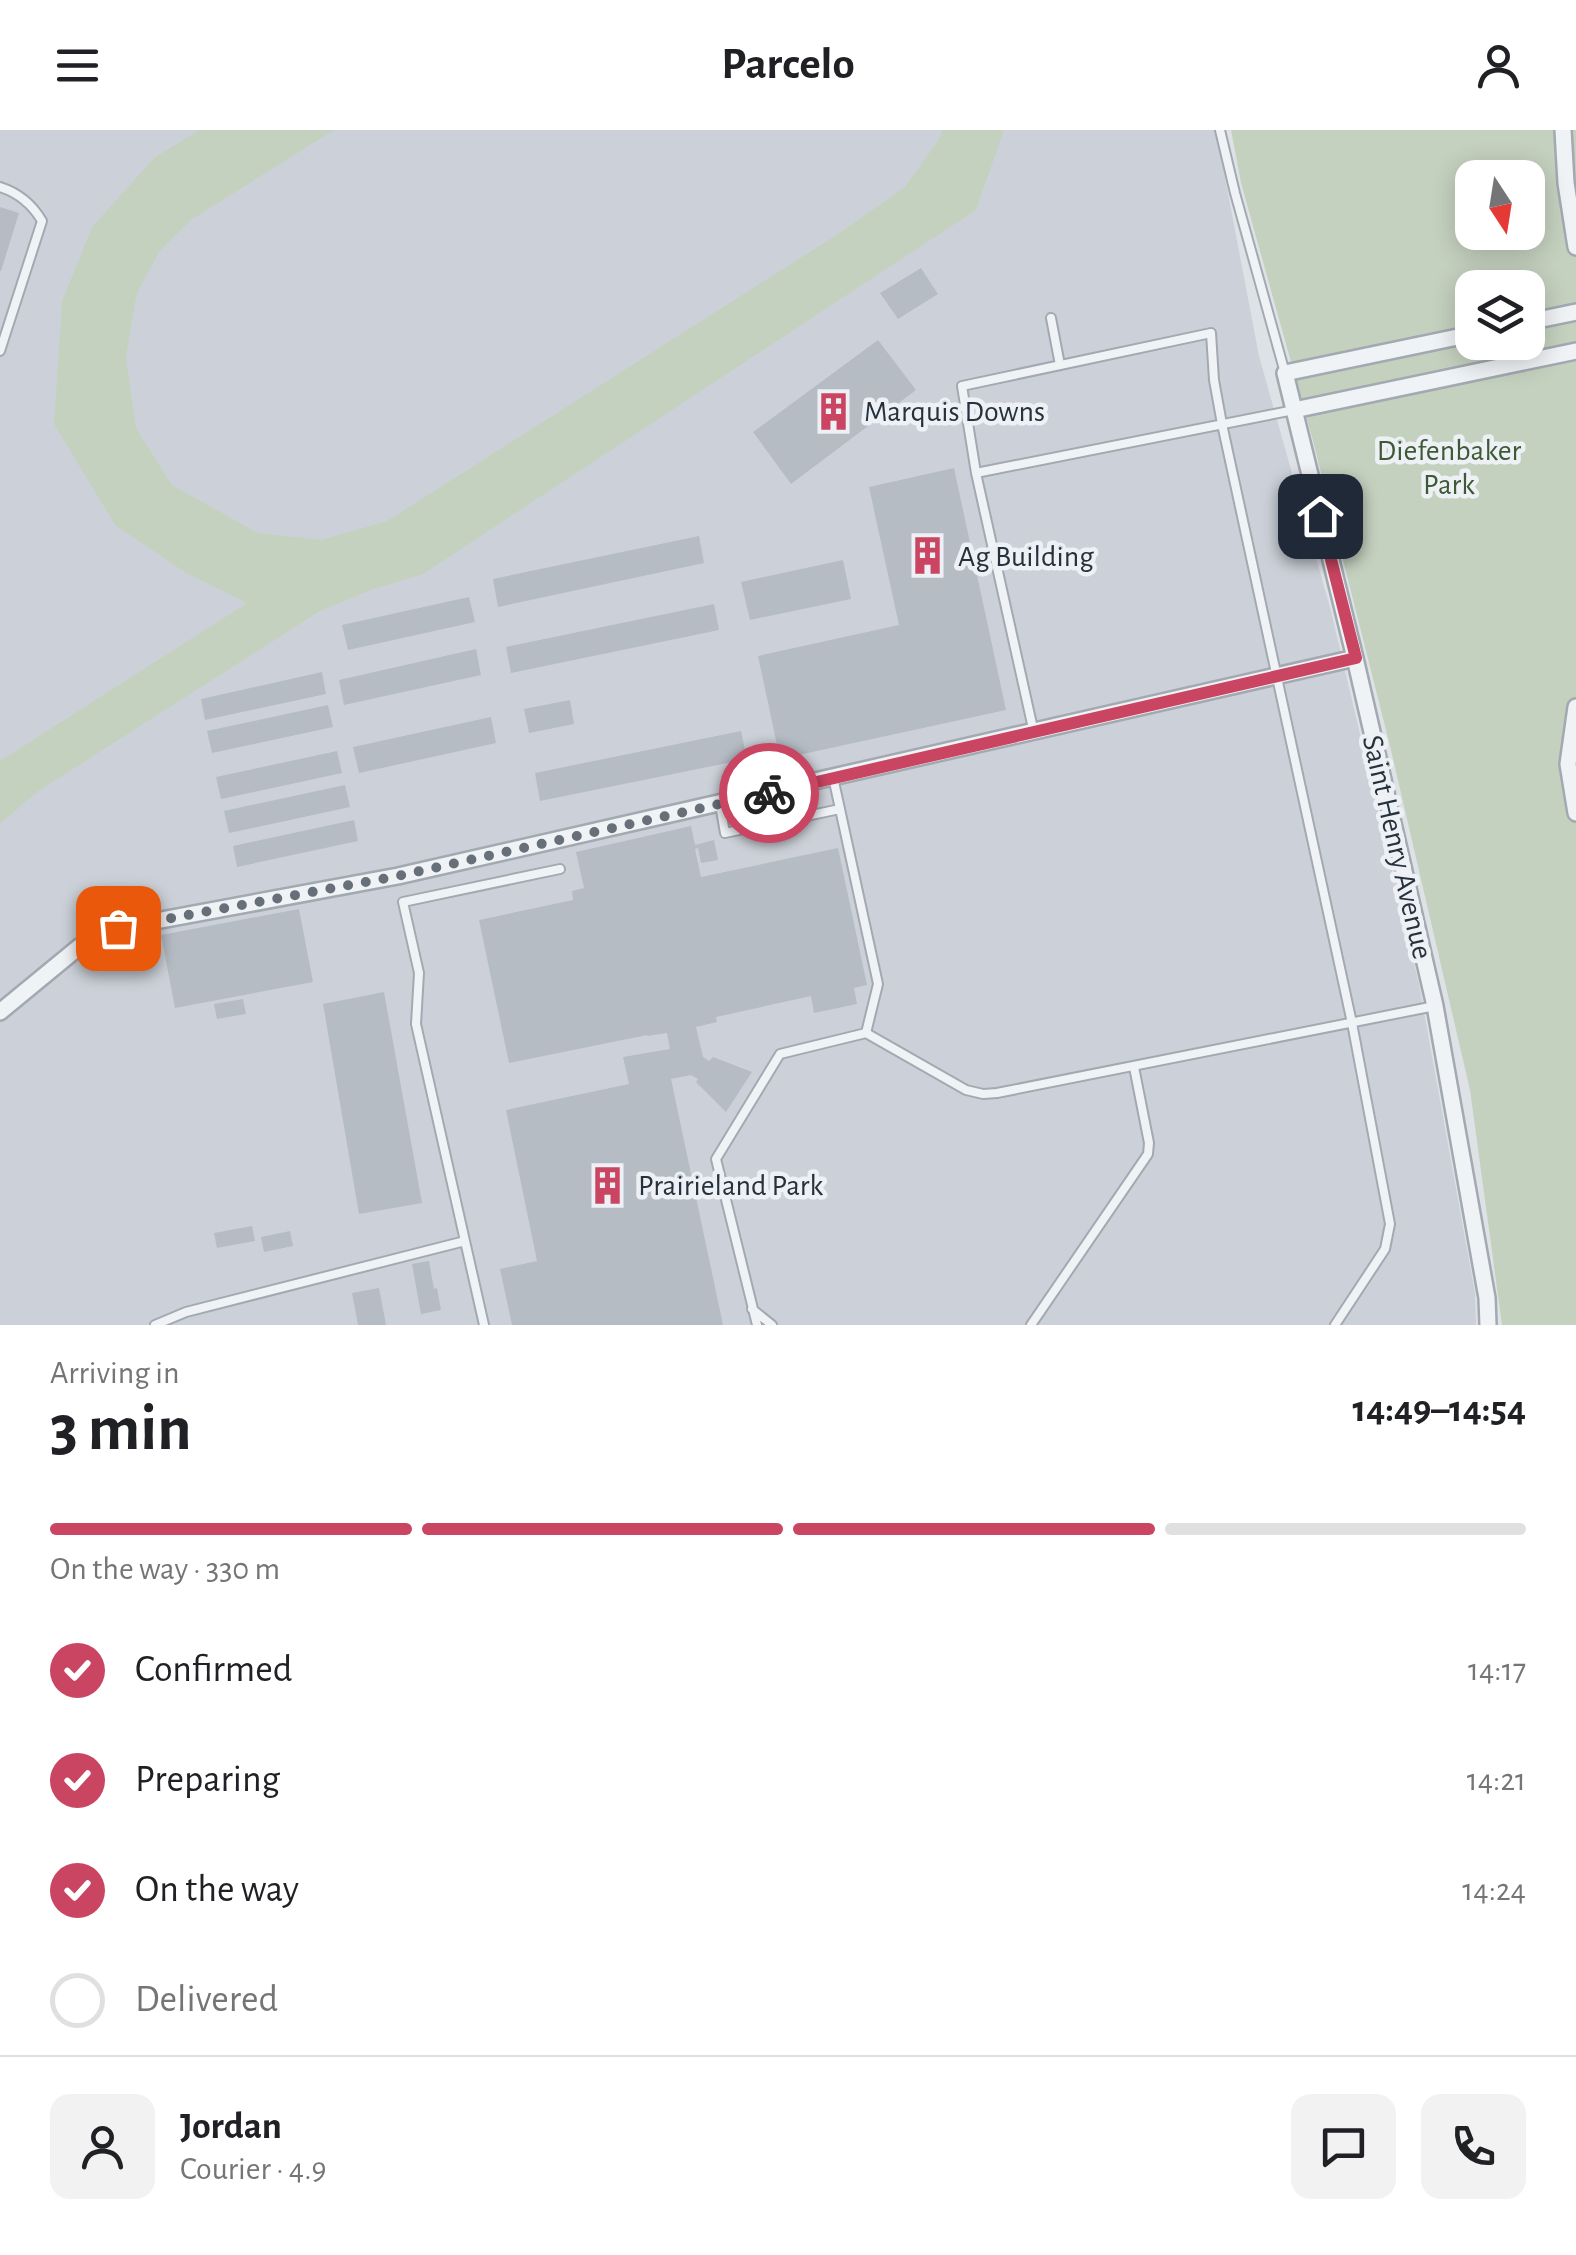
<!DOCTYPE html>
<html lang="en">
<head>
<meta charset="utf-8">
<style>
	body { margin:0; font-family:"Alegreya Sans",sans-serif; background:#f2f2f2; color:#202124; height:100vh; display:flex; flex-direction:column; font-size:38px; white-space:nowrap }
	* { box-sizing:border-box; margin:0 }
	p { font-size:32px; color:#757577 }
	.icon { flex:none; width:55px; height:55px; fill:none; stroke:currentColor; stroke-width:2; stroke-linecap:round; stroke-linejoin:round }
	.map { position:relative; height:1195px; overflow:hidden }
	.panel { display:flex; flex-direction:column; background:#fff; flex:1 }
	.panel>* { flex:none }
	.needle { width:65px; rotate:168deg }
	.controls { position:absolute; left:1455px; top:30px; display:grid; gap:20px }
	.controls a { display:grid; place-items:center; width:90px; height:90px; border-radius:20px; background:#fff; box-shadow:0 5px 25px #0003; font-size:50px }
	.pin { position:absolute; display:grid; place-items:center; width:85px; height:85px; color:#fff; margin:-42px; border-radius:20px; box-shadow:0 5px 15px #0006 }
	.courier { position:absolute; display:grid; place-items:center; width:100px; height:100px; margin:-50px; border:8px solid #ca4562; border-radius:50%; background:#fff; color:#222; box-shadow:0 2px 12px #0007 }
	.summary em { font-style:normal; font-weight:700 }
	.summary div { display:flex; flex-direction:column-reverse }
	.summary { display:flex; align-items:center; justify-content:space-between; height:170px; padding:0 50px }
	h1 { font-size:65px; font-weight:700; line-height:75px }
	.bar { display:grid; grid-template-columns:repeat(4,1fr); gap:15px 10px; align-content:center; height:120px; padding:0 50px }
	.bar i { height:12px; border-radius:8px; background:#e0e0e0 }
	.bar .on { background:#ca4562 }
	.bar p { grid-column:span 4 }
	.line { display:flex; align-items:center; gap:25px; padding:0 50px; border-top:2px solid #e0e0e0 }
	.line div { flex:1 }
	.round { display:grid; place-items:center; flex:none; width:105px; height:105px; border-radius:20px; background:#f2f2f2 }
	ol { padding:0 50px; list-style:none }
	li { display:flex; align-items:center; gap:30px; height:110px }
	li p { margin-inline-start:auto }
	li .icon { padding:10px; border-radius:50%; background:#ca4562; color:#fff; stroke-width:4 }
	li:last-child { color:#757577 }
	li i { width:55px; height:55px; border:5px solid #e0e0e0; border-radius:50% }
	header { display:flex; justify-content:space-between; align-items:center; height:130px; padding:0 50px; background:#fff; font-size:45px; font-weight:700 }
	.map>svg:first-child { display:block }
</style>
</head>
<body>
<header><svg class="icon" aria-label="menu" viewBox="0 0 24 24"><path d="M4 6h16M4 12h16M4 18h16"/></svg>Parcelo<svg class="icon" aria-label="person" viewBox="0 0 24 24"><circle cx="12" cy="8" r="4"/><path d="M4 21q1-7 8-7t8 7"/></svg></header>
<div class="map">
<svg width="1576" height="1195" viewBox="0 0 1576 1195">
	<rect width="100%" height="100%" fill="#dee2e7"/>
	<path fill="#ccd1d9" d="M0,0H1216L1259,226L1331,481L1419,854L1475,1163L1476,1195H0Z"/>
	<path fill="#c5d1bf" fill-rule="evenodd" d="M199,0H334L191,90L159,122L137,163L126,227L136,298L172,355L258,403L321,410L387,391L838,104L905,57L939,9L942,0H1004L976,80L423,444L374,459L320,481L37,662L0,694V631L247,473L186,443L115,395L54,294L62,171L92,97L154,28Z
		M1231,0H1576V1195H1502L1470,960L1390,616L1313,311L1241,53ZM1472,48H1528V102H1472ZM1472,158H1528V212H1472Z"/>
	<path fill="#b5bcc4" d="M0,77L19,83L1,141H0Z
		M921,138L938,164L898,189L880,163Z
		M878,210L916,260L791,354L753,302Z
		M954,338L1006,580L780,629L758,526L899,495L869,357Z
		M699,406L704,433L498,477L493,449Z
		M843,430L851,469L750,490L741,452Z
		M469,467L475,492L348,520L342,495Z
		M714,474L719,500L511,543L506,517Z
		M476,519L481,545L344,575L339,550Z
		M322,542L326,564L205,590L201,569Z
		M570,570L574,594L529,603L524,579Z
		M328,575L333,597L212,623L207,601Z
		M491,587L496,613L359,643L353,617Z
		M741,601L747,629L540,671L535,643Z
		M337,621L342,643L221,669L216,647Z
		M345,655L350,677L229,703L224,681Z
		M354,690L358,711L237,737L233,716Z
		M691,696L695,715L714,710L718,730L701,733L698,718L695,719L701,747L838,718L867,855L854,858L857,874L814,883L811,866L716,887L717,892L696,897L703,927L709,931L713,927L752,942L726,982L696,952L698,949L691,945L671,949L723,1195H512L500,1139L537,1131L506,980L629,954L623,927L670,919L667,903L647,906V905L509,933L479,790L573,770L572,761L584,758L576,722Z
		M299,779L313,852L175,878L161,805Z
		M384,862L422,1073L359,1084L323,874Z
		M243,869L246,884L217,889L214,874Z
		M252,1096L255,1111L217,1118L214,1103Z
		M290,1101L293,1116L264,1122L261,1107Z
		M429,1131L434,1159L437,1158L441,1180L421,1184L412,1134Z
		M379,1158L386,1195H358L352,1163Z"/>
	<g fill="none" stroke-linecap="round" stroke-linejoin="round">
		<defs>
			<path id="lane" d="M1220,0L1235,63L1285,243
				M0,57C19,63 32,74 42,91L0,221
				M1051,188L1060,235
				M976,343L1294,280
				M1034,603L976,343L962,256L1211,203L1214,250L1222,294L1352,893L1390,1094L1385,1119L1335,1195
				M833,647L840,679
				M720,674L725,703L840,679L878,854L866,903
				M752,1179L772,1195
				M155,1195L186,1182L465,1111
				M484,1195L416,894L419,843L403,772L560,739
				M757,1195L716,1029L780,924L866,903L966,960L983,964L997,963L1435,876
				M1031,1195L1148,1024L1149,1013L1134,937"/>
			<path id="street" d="M1563,0L1566,53L1576,117
				M1528,192L1576,182
				M1472,204L1285,243L1355,528L1435,876L1487,1168L1488,1195
				M1294,280L1576,221
				M1576,577L1568,634L1576,683
				M0,882L79,817L118,798L398,746L1355,528"/>
		</defs>
		<use href="#lane" stroke="#a3a9b1" stroke-width="12"/>
		<use href="#street" stroke="#a3a9b1" stroke-width="20"/>
		<use href="#lane" stroke="#f0f3f6" stroke-width="8"/>
		<use href="#street" stroke="#f0f3f6" stroke-width="15"/>
	</g>
	<g fill="none" stroke-linecap="round" stroke-linejoin="round">
		<path stroke="#676f78" stroke-width="10" stroke-dasharray="0 18" d="M118,798L398,746L769,663"/>
		<path stroke="#ca4562" stroke-width="12" d="M769,663L1356,528L1320,386"/>
	</g>
	<defs>
		<symbol id="building-bare" viewBox="-9 -9 18 18"><path d="M-4-6H4V6H1V3H-1V6H-4ZM-2.5-4.3h1.7v1.8h-1.7ZM.8-4.3h1.7v1.8H.8ZM-2.5-1h1.7V.8h-1.7ZM.8-1h1.7V.8H.8Z" fill="#ca4562" stroke="#edf1f5" stroke-width="2.5" paint-order="stroke"/></symbol>
	</defs>
	<g fill-rule="evenodd">
		<use href="#building-bare" x="806" y="254" width="55" height="55"/>
		<use href="#building-bare" x="900" y="398" width="55" height="55"/>
		<use href="#building-bare" x="580" y="1028" width="55" height="55"/>
	</g>
	<g text-anchor="middle" stroke-width="9" stroke-linejoin="round" paint-order="stroke">
		<g font-size="30" fill="#27313d" stroke="#edf1f5" text-anchor="start">
			<text x="864" y="291">Marquis Downs</text>
			<text x="958" y="436">Ag Building</text>
			<text x="638" y="1065">Prairieland Park</text>
		</g>
		<g font-size="30" fill="#3e5935" stroke="#edf1f5">
			<text x="1449" y="330">Diefenbaker<tspan x="1449" dy="34">Park</tspan></text>
		</g>
		<g font-size="30" fill="#27313d" stroke="#edf1f5">
			<text transform="translate(1398 717) rotate(77)" y="10">Saint Henry Avenue</text>
		</g>
	</g>
</svg>
<div class="controls">
<a><svg class="needle" viewBox="-14 -14 28 28"><path d="M0-13l5 13h-10z" fill="#e53935"/><path d="M0 13l5-13h-10z" fill="#757577"/></svg></a>
<a><svg class="icon" aria-label="layers" viewBox="0 0 24 24"><path d="M12 4l9 5-9 5-9-5zM3 14l9 5 9-5"/></svg></a>
</div>
<div class="pin" style="left:118px;top:798px;background:#ea580c"><svg class="icon" aria-label="bag" viewBox="0 0 24 24"><path d="M5 8h14l-1 12H6zM9 8a3 3 0 0 1 6 0"/></svg></div>
<div class="pin" style="left:1320px;top:386px;background:#1f2937"><svg class="icon" aria-label="home" viewBox="0 0 24 24"><path d="M3 11l9-7 9 7M6 9v11h12V9"/></svg></div>
<div class="courier" style="left:769px;top:663px"><svg class="icon" aria-label="bike" viewBox="0 0 24 24"><circle cx="6" cy="16" r="4"/><circle cx="18" cy="16" r="4"/><path d="M6 16l4-8h5l3 8M10 8l3 8H6M13 5h3"/></svg></div>
</div>
<section class="panel">
<div class="summary"><div><h1>3 min</h1><p>Arriving in</p></div><em>14:49–14:54</em></div>
<div class="bar"><i class="on"></i><i class="on"></i><i class="on"></i><i></i><p>On the way · 330 m</p></div>
<ol>
<li><svg class="icon" aria-label="check" viewBox="0 0 24 24"><path d="M5 12l5 5 9-10"/></svg>Confirmed<p>14:17</p></li>
<li><svg class="icon" aria-label="check" viewBox="0 0 24 24"><path d="M5 12l5 5 9-10"/></svg>Preparing<p>14:21</p></li>
<li><svg class="icon" aria-label="check" viewBox="0 0 24 24"><path d="M5 12l5 5 9-10"/></svg>On the way<p>14:24</p></li>
<li><i></i>Delivered</li>
</ol>
<div class="line" style="height:180px"><a class="round"><svg class="icon" aria-label="person" viewBox="0 0 24 24"><circle cx="12" cy="8" r="4"/><path d="M4 21q1-7 8-7t8 7"/></svg></a><div><b>Jordan</b><p>Courier · 4.9</p></div><a class="round"><svg class="icon" aria-label="chat" viewBox="0 0 24 24"><path d="M4 5h16v11H9l-5 4z"/></svg></a><a class="round"><svg class="icon" aria-label="phone" viewBox="0 0 24 24"><path d="M5 4h4l2 5-3 2q2 4 5 5l2-3 5 2v4C11 20 4 13 5 4z"/></svg></a></div>
</section>
</body>
</html>
